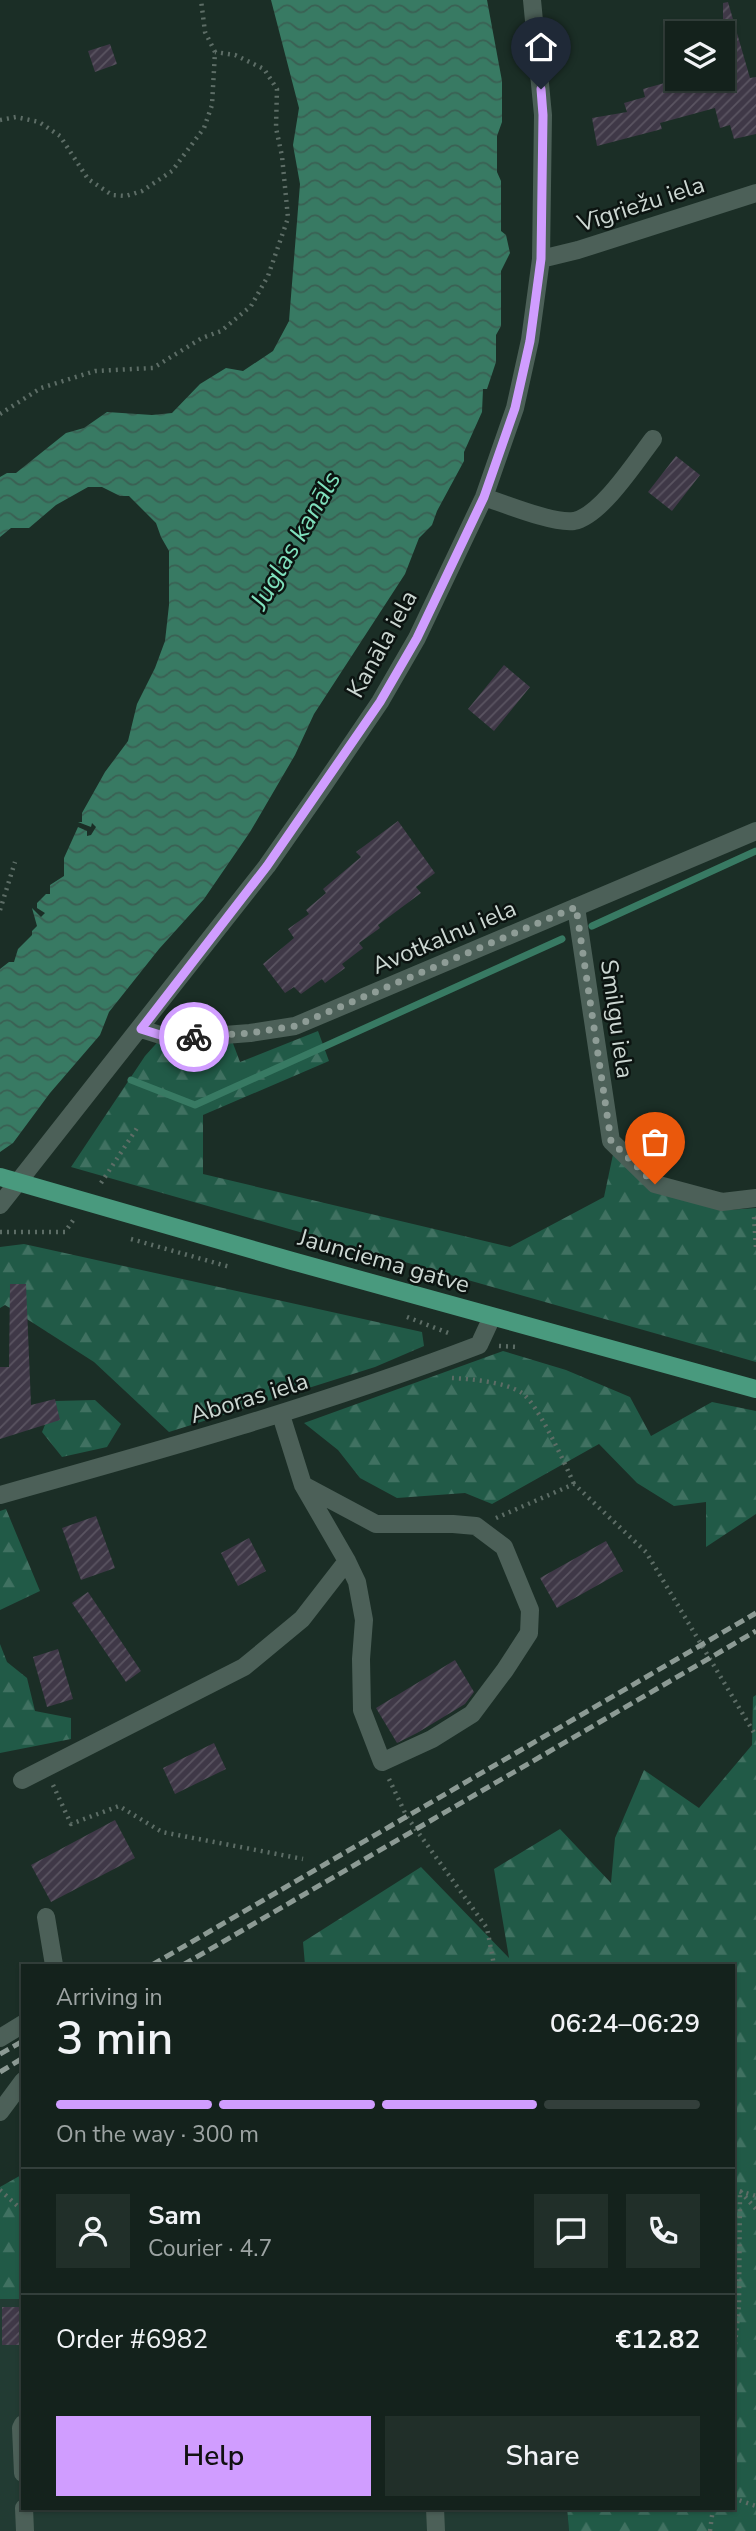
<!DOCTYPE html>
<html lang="en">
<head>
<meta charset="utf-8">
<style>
	body { margin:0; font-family:"Nunito Sans",sans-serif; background:#212f29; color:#f1f3f6; height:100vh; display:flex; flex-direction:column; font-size:26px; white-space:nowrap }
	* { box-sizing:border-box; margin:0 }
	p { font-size:23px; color:#9da4a3 }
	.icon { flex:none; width:38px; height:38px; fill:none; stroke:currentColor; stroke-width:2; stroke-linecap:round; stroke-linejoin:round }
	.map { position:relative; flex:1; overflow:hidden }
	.details { position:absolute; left:21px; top:1964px; width:714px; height:546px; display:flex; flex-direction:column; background:#14221c; border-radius:0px; box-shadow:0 2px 5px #0004,0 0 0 2px #333f3b }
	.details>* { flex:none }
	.fabs { position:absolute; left:665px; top:21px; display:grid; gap:14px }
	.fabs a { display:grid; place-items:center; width:70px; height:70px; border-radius:0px; background:#14221c; box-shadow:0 2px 5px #0004,0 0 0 2px #333f3b; font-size:35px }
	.pin { position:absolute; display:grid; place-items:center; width:60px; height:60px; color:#fff; margin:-72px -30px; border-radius:50% 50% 50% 0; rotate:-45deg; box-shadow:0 0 7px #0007 }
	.pin .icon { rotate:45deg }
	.courier { position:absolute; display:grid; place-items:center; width:70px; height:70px; margin:-35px; border:5px solid #d09dff; border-radius:50%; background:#fff; color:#222; box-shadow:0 2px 9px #0007 }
	.head em { font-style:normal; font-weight:600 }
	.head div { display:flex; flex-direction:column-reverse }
	.head { display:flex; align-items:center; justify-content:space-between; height:119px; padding:0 35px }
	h1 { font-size:46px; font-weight:600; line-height:52px }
	.bar { display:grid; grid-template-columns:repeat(4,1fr); gap:10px 7px; align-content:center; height:84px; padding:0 35px }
	.bar i { height:9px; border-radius:5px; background:#333f3b }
	.bar .selected { background:#d09dff }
	.bar p { grid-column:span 4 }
	.line { display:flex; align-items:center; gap:18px; padding:0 35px; border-top:2px solid #333f3b }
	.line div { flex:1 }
	.round { display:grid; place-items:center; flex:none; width:74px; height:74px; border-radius:0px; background:#212f29 }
	.primary-button { display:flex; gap:14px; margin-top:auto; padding:14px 35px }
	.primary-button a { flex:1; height:80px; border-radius:0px; background:#d09dff; color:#111; font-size:28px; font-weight:600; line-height:80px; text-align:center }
	.primary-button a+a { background:#212f29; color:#f1f3f6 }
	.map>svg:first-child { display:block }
</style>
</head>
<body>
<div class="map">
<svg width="756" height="2531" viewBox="0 0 756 2531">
	<defs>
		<pattern id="forest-firs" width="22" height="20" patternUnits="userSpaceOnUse" patternTransform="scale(1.75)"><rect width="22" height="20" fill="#215a47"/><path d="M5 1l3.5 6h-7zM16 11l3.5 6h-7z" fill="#407161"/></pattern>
		<pattern id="water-waves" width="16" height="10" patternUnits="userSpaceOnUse" patternTransform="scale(1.75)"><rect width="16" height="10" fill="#387a63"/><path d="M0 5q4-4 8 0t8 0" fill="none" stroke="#3a6053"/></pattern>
		<pattern id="building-hatch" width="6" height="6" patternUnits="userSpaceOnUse" patternTransform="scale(1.75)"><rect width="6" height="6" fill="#3f3847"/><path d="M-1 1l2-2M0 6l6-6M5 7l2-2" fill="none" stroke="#5a5461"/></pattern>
	</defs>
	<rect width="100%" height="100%" fill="#1b2e26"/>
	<path fill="#223b33" d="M0,2295H23V2508H567L569,2531H0Z"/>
	<path fill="url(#forest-firs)" d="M172,1026L228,1030L240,1062L318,1031L329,1061L203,1115V1174L510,1247L604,1197L615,1145L618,1156L728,1210L756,1208V1362L71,1167L145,1056Z
		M24,1244L422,1332L424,1346L375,1367L169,1432L94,1362L5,1305L0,1308V1247Z
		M503,1351L566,1370L630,1397L651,1436L712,1402L756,1411V1514L706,1547V1502L674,1506L637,1483L599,1444L492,1504L465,1493L397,1498L360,1478L338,1450L304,1423Z
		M95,1400L121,1424L107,1447L62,1457L42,1432L55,1401Z
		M6,1509L40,1591L0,1610V1511Z
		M0,1644L7,1662L27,1678L35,1711L71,1718V1739L0,1753Z
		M756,1695V2531H569L567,2508H733V1965H305L303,1942L421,1867L509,1958L494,1869L560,1829L611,1883L615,1838L644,1770L699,1808L752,1745L753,1697Z
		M23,2174V2299H0V2187Z"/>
	<path fill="url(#water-waves)" d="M271,0H487L502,81V122L497,136V172L501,181V231L506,235L510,253L501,271V326L496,335V362L487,389H483L482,412L464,452V461L437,511L432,525L419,538L405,574L314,714L295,755L250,832L204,899L159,949L109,1012L100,1035L50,1093L13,1143L0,1152V969L9,962H14L18,949L32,935V931L37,926L32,908L41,917L45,913L37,908V903L46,894H50V885L64,876V858L78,827L87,831V836L91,835L96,827L92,823L91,827L78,822H82V813L105,772L128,741L137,704L155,668L165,641L169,605V551L161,537L156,523L129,496H120L102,487H88L56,505L29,528H11L0,537V477L7,473H16L66,433L84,428L107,412L152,415L172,413L200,384L226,368L243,371L273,351L289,321L300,184L293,145L299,108Z"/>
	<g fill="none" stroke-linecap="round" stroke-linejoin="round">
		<path stroke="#387a63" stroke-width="7" d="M592,926L756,851
			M131,1080L195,1105L562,939"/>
	</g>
	<path fill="url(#building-hatch)" d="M728,2L750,78L756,77V134L734,139L730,125L720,128L715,108L660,123L662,129L597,146L592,118L627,112L624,103L645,97L643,89L679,79H723V3Z
		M110,44L117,64L95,72L88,51Z
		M676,456L700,475L672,511L648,492Z
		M504,665L530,687L494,731L468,709Z
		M398,821L435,873L416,887L421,893L378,925L380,928L359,943L363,948L342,964L345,968L325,983L322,979L301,994L294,987L285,993L263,964L294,938L288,929L309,914L306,910L326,893L323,889L361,857L356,852Z
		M10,1284H26L31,1405L55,1399L60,1420L0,1439V1367H9Z
		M96,1516L115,1568L81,1580L62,1528Z
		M249,1538L266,1571L238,1586L221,1553Z
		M606,1541L623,1571L557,1608L540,1578Z
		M88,1592L141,1671L126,1682L72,1603Z
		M58,1649L73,1699L47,1707L33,1657Z
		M455,1660L474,1692L465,1704L417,1733L397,1743L376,1708Z
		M214,1743L226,1769L175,1794L163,1768Z
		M115,1820L135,1858L51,1902L31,1865Z
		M2,2307H23V2345H2Z"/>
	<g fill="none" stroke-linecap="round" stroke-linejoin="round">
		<path stroke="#5d6d66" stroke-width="4.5" stroke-dasharray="2 5" stroke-linecap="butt" d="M0,120L16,117L39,122L60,136L88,179L112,195L126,196L142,191L172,171L204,128L212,105L215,52L205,32L201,0
			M0,414L41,388L95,371L153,368L202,338L221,331L251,306L268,276L288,218L282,156L276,128L277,89L264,69L235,55L215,52
			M0,910L15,862
			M101,1183L139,1125
			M754,1217L756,1248
			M0,1232H65L74,1219
			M131,1239L230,1267
			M407,1317L451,1334
			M499,1346L519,1347
			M452,1378C472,1379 505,1382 522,1393C538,1404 565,1464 574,1484
			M496,1518L574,1484L646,1552L756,1736
			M389,1779L407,1817L487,1928L494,1965
			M53,1785L71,1824L119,1806L162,1832L303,1859
			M733,2189L756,2196
			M0,2190L23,2211
			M733,2365L739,2305L740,2191L756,2209
			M733,2498L756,2506
			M710,2531L713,2508"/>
		<path stroke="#4c6058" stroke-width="18" d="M541,259L578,250L756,193
			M484,497C505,504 554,524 574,521C601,516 637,460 653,439
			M576,907L611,1141L655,1184L722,1202L756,1198
			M141,1029L173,1039L250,1033L295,1026L756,831
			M0,1205L267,866L325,783L380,702L417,638L484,497L515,408L530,340L541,259L543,115L532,0
			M281,1415L303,1485L347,1561L357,1582L364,1620L361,1659L362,1710L382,1762L432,1739L472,1714L505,1670L529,1633L530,1610L504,1547L476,1526L453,1524H376L303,1485
			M0,1495C161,1450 322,1405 479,1345L492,1317
			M22,1780L244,1667L302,1619L347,1561
			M46,1917L54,1965
			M0,2038L23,2024
			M0,2112L23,2081
			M23,2424L21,2428L23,2473
			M24,2508L25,2531
			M435,2508L436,2531"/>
		<path stroke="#499a7e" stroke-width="18" d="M0,1177L292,1261L756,1389"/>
		<path stroke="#8c9a94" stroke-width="5" stroke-dasharray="10 5" stroke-linecap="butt" d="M152,1965L756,1613
			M183,1965L756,1631
			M0,2054L23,2041
			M0,2072L23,2058"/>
	</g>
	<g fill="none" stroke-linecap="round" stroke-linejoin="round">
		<path stroke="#8e9c96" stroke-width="7" stroke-dasharray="0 12.6" d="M194,1037L250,1033L295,1026L576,907L611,1141L655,1184"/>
		<path stroke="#d09dff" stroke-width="9" d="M194,1037L173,1039L141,1029L267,866L380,702L417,638L484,497L515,408L530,341L541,259L543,115L541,89"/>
	</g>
	<g text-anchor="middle" stroke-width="5" stroke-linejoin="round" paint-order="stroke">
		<g font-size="24" fill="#ccd7d2" stroke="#0c1411">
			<text transform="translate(641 204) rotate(-18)" y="8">Vīgriežu iela</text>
			<text transform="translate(382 644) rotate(-61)" y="8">Kanāla iela</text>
			<text transform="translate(444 937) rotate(-23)" y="8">Avotkalnu iela</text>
			<text transform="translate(617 1019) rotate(82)" y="8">Smilgu iela</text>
			<text transform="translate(384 1261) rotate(16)" y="8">Jaunciema gatve</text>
			<text transform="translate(249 1398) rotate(-17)" y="8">Aboras iela</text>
		</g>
		<g font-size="26" font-style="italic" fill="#80e2be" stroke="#0c1411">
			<text transform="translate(295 540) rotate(-60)" y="9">Juglas kanāls</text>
		</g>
	</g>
</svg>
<div class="fabs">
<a><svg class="icon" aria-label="layers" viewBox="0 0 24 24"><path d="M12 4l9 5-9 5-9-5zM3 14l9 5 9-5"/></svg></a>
</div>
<div class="pin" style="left:655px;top:1184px;background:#ea580c"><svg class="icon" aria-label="bag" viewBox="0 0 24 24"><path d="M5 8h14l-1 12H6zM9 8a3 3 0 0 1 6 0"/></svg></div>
<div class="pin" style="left:541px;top:89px;background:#1f2937"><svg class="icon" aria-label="home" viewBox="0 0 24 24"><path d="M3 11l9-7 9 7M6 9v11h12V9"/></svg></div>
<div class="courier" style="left:194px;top:1037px"><svg class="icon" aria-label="bike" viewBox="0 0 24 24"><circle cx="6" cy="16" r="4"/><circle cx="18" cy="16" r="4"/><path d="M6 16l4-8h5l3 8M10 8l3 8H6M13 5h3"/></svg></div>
<section class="details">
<div class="head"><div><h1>3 min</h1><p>Arriving in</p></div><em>06:24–06:29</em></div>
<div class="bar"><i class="selected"></i><i class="selected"></i><i class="selected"></i><i></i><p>On the way · 300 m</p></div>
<div class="line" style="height:126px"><a class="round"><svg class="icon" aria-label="person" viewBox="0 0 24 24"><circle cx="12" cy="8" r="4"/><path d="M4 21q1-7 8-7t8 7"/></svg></a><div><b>Sam</b><p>Courier · 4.7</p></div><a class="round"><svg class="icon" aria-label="chat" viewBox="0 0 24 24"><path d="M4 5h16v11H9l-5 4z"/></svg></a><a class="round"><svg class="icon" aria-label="phone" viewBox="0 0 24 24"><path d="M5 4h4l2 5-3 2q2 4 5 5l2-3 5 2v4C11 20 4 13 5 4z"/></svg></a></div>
<div class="line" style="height:91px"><div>Order #6982</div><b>€12.82</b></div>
<div class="primary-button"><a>Help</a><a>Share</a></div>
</section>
</div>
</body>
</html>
